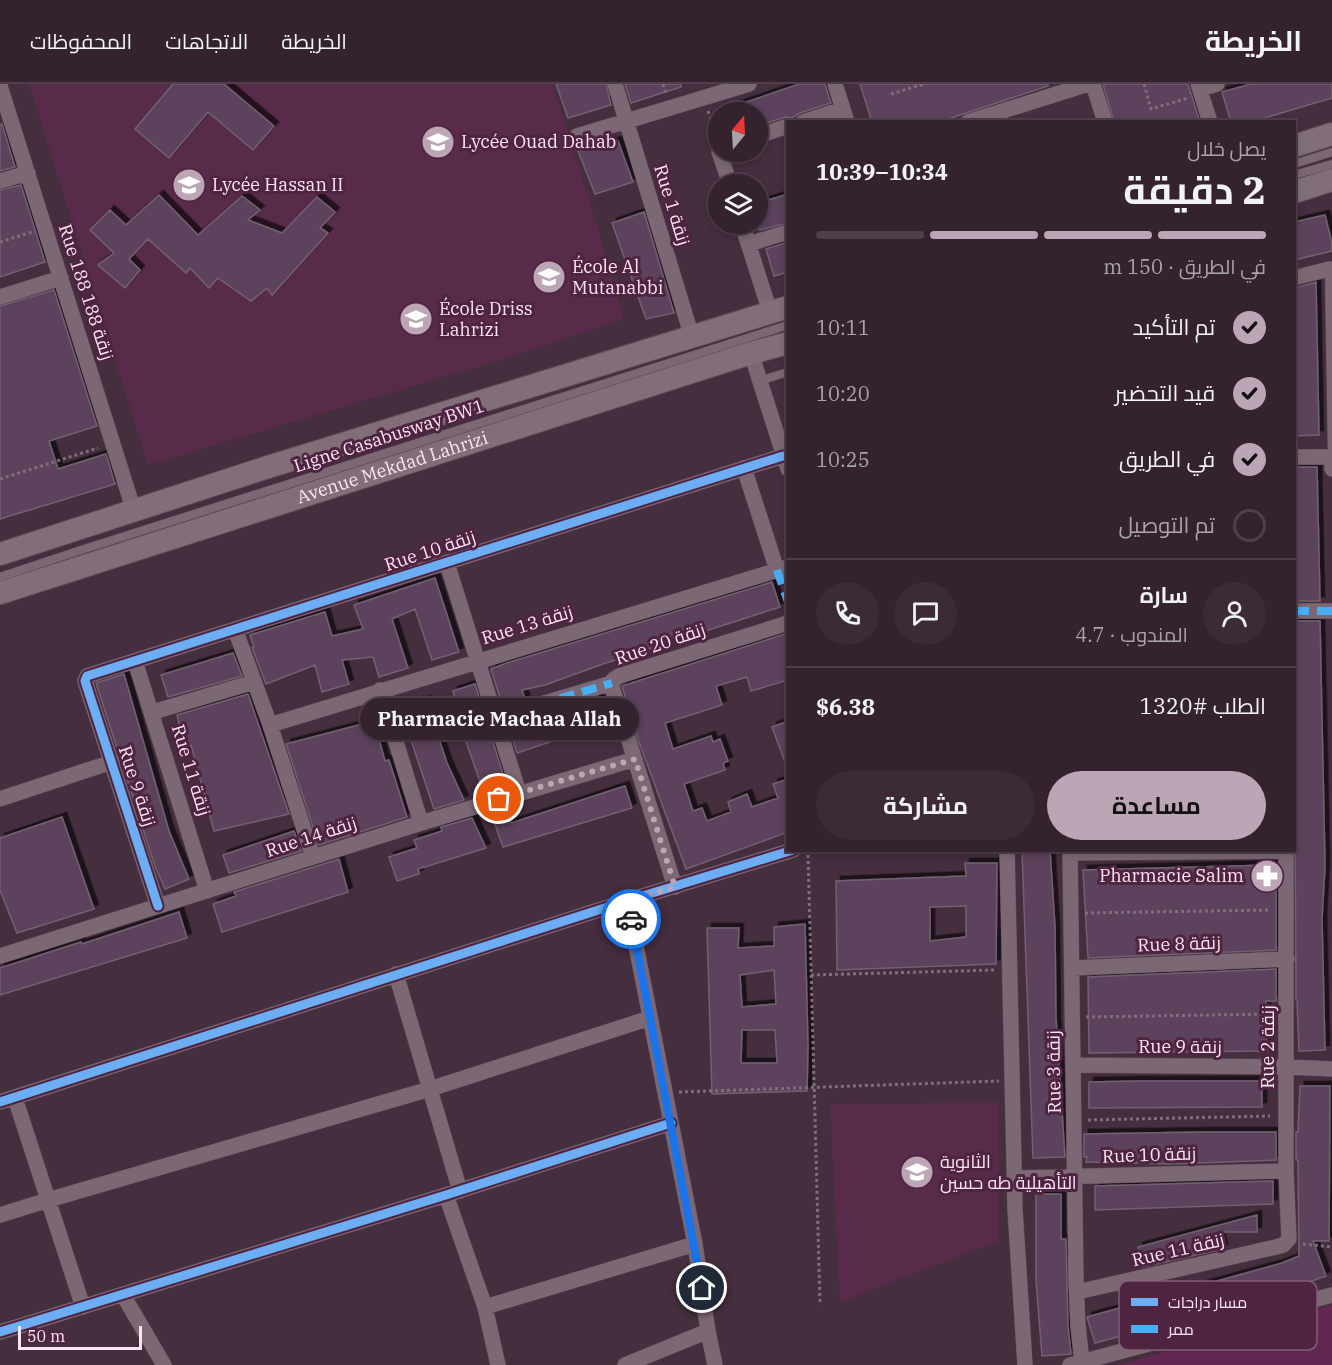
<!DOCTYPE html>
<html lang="ar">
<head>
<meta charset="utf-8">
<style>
	body { margin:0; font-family:"IBM Plex Serif",Cairo,serif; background:#3c2a36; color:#f1f3f6; direction:rtl; height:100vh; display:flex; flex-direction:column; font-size:22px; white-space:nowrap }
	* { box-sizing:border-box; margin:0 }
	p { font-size:20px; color:#a9a4aa }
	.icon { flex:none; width:33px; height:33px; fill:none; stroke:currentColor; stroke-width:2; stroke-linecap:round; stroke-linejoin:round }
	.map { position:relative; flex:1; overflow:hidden; direction:ltr }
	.details { position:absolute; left:786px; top:36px; width:510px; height:732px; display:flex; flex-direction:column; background:#34222e; border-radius:0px; box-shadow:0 3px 9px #0003,0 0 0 2px #4e3f4a; direction:rtl }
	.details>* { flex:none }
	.needle { width:39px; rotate:18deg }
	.buttons { position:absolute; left:708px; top:18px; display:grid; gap:12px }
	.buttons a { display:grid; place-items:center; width:60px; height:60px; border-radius:50%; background:#34222e; box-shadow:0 3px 9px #0003,0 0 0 2px #4e3f4a; font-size:30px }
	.scale { position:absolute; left:18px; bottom:15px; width:124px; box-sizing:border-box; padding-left:6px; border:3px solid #fce5f3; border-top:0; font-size:16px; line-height:21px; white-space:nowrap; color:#fce5f3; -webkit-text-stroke:4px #4f2441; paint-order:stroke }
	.pin { position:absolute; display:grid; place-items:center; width:51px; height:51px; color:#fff; margin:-26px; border:3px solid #fff; border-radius:50%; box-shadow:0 2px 6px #0007 }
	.courier { position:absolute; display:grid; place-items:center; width:60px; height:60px; margin:-30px; border:4px solid #1a73e8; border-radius:50%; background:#fff; color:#222; box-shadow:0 2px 8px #0007 }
	.bubble { position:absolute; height:42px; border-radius:21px; background:#34222e; box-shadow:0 3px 9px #0003,0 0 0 2px #4e3f4a; font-size:20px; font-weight:700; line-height:42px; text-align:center; direction:rtl }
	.summary em { font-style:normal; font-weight:700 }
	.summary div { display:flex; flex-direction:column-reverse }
	.summary { display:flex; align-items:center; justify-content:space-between; height:102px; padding:0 30px }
	h1 { font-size:39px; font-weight:700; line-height:45px }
	.bar { display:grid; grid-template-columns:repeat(4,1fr); gap:9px 6px; align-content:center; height:72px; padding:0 30px }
	.bar i { height:8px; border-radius:4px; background:#4e3f4a }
	.bar .selected { background:#bca5b4 }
	.bar p { grid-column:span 4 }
	.line { display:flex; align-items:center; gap:15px; padding:0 30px; border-top:2px solid #4e3f4a }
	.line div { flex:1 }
	.round { display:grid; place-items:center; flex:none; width:63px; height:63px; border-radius:32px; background:#3c2a36 }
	ol { padding:0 30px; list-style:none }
	li { display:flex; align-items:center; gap:18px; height:66px }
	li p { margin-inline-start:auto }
	li .icon { padding:6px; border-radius:50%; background:#bca5b4; color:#111; stroke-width:4 }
	li:last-child { color:#a9a4aa }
	li i { width:33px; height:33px; border:3px solid #4e3f4a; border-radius:50% }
	.cta { display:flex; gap:12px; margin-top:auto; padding:12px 30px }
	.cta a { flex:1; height:69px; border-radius:36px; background:#bca5b4; color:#111; font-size:24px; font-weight:700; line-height:69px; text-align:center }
	.cta a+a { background:#3c2a36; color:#f1f3f6 }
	header { display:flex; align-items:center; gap:36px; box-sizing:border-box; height:84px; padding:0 30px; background:#34222e; border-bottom:2px solid #4e3f4a }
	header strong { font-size:28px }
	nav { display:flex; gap:33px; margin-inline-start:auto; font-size:21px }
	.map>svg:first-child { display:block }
</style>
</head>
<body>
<header>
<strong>الخريطة</strong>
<nav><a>الخريطة</a><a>الاتجاهات</a><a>المحفوظات</a></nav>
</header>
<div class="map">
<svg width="1332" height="1281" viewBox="0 0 1332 1281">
	<defs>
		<filter id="shadow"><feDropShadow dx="4.5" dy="-4.5" stdDeviation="0" flood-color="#0009"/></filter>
	</defs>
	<rect width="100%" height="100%" fill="#452e3e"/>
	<path fill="#592b4a" d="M29,0H552L589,115L624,235L511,273L148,381Z
		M999,1019V1157L840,1218L830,1020Z"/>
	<path fill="#622750" d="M1332,1221V1281H1119Z"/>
	<path fill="#5c425c" stroke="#726171" stroke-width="1.5" fill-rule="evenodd" filter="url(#shadow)" d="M173,0H224L274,42L253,66L208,28L169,74L135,45Z
		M556,0H606L611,21L568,34Z
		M625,0H681V3L631,19Z
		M799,0H825L831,19L800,29L792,34L785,33L758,42V28H723V26Z
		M860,0H1048V2L939,38H872Z
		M1103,0H1188L1200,38H1114Z
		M1251,0H1332V14L1251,38H1231L1222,8Z
		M2,40L15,83L0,87V41Z
		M618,57L633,98L595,110L578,67Z
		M21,101L45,178L0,193V106Z
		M788,110V139L760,146L758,145V119Z
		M159,111L198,151L242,112L260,126L248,136L282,149L317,113L335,128L320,144L328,149L272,211L267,204L251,217L218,194L209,204L190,184L186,189L148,155L129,175L140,186L125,204L98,181L114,169L90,146L110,126L126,141Z
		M644,128L674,229L646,235L612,139Z
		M1325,131L1332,159V167L1294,176V138Z
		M788,158V188L774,192L766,165Z
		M1316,198L1319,351L1294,352V204Z
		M54,206L97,342L49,357L58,385L106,370L115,400L0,435V222Z
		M1294,383H1317L1320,517H1294Z
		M435,494L459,568L432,576L415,525L392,535L408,584L379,593L373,573L342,576L349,600L322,608L315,581L266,600L252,563H254L250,551L325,528L332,552L363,545L354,521Z
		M772,498L780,523L603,580L545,601L522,606L534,642L557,634L554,626L598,613L606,639L517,669L491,585L507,579Z
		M1294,537H1320L1325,782L1322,835L1325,966L1299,967L1297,916H1296Z
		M788,549V596L751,607L747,593L716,602L722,621L665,639L673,665L711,652L713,658L720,655L728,677L723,679L725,686L684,700L693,727L702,724L707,737L731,728L728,718L747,710L752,723L778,714L773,700L788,695V748L686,785L639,658L622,602Z
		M233,569L242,592L168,613L161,591Z
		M124,590L169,747L189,795L165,805L155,782L96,599Z
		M475,600L507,703L484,709L464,652L453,607Z
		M248,610L289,730L214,747L191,661L184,662L177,631Z
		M426,616L447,679L464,716L434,725L401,626Z
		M374,637L385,677L389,676L407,733L319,761L286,660Z
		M788,637V680L786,681L772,643Z
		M625,702L632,724L503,763L494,738L508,733L511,739Z
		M62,733L94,825L17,849L0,806V754Z
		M472,734L486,764L418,785L419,790L397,797L389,773L417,764L414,756L442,747L441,743Z
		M294,747L301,767L229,789L223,771Z
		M1022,766H1050L1055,843L1056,934L1065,1073L1033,1074Z
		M339,775L348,808L222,848L213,820L236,812L234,808Z
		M965,779H997L996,880L837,886L836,797L966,792ZM966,822V853L930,857V823Z
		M1276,781V866L1088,874L1083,786Z
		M179,828L187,854L0,911V884L81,858L82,860Z
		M805,840L808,962L807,1007L712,1010L707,844H739L738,864L774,862V843ZM774,886L776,920L742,923L740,891ZM742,946H775L777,979H741Z
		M1276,885V917H1266L1267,967L1089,969L1088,893Z
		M1140,997H1262V1023L1089,1024V998Z
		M1300,1002H1330L1329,1157H1313L1326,1192L1270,1212L1095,1259L1087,1233L1282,1179L1299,1172L1298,1076H1296V1048H1298Z
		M1205,1048H1276V1076L1170,1080L1086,1078L1087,1073H1084V1050Z
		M1273,1097V1120L1095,1126V1102Z
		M1036,1110H1061V1155H1066L1068,1242L1071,1270L1042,1272L1036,1197Z
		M1257,1131V1148H1219L1223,1165L1143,1183L1138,1163Z"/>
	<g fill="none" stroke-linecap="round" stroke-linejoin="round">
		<defs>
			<path id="service" d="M1294,80L1332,68
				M1294,91L1332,80
				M1329,185L1332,373
				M759,297L788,288
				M0,493L81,466L788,241"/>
			<path id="minor" d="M615,0L692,253
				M835,0L847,38
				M1093,0L1105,38
				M1198,0L1210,38
				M0,2L134,427
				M1200,5L1217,0
				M803,38L843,25
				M968,38L1088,0
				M577,52L749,0
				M758,52L788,42
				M719,68L730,100
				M0,97L28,89
				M742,140L770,228
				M749,160L788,148
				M1294,194L1329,185
				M0,213L61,194
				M751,269L788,385
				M1294,373H1332V385
				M744,384L777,486
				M447,479L519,709
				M1294,527H1332
				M235,545L270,641
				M135,577L207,807
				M380,606L421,739
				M538,621L612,599
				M153,628L254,598
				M0,715L112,678
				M1007,766L1015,1125L1025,1281
				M1070,766L1076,1197L1078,1242L1082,1278
				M1070,769L1286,767
				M313,773L270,641L788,483
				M675,803L612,603L613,596L619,592L788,539
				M158,822L85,597L87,592L783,372
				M0,872L421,739L635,675
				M1072,884L1287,875
				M396,890L460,1107
				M1073,981L1287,983L1332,985
				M15,1014L83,1223
				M0,1018L636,814L793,766
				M1014,1094L1286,1087
				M446,1111L485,1223L498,1281
				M0,1131L48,1116L430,1005L650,934
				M1077,1208L1276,1163L1283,1161L1289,1155L1286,1087V766
				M123,1211L164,1281
				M485,1223L695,1160
				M708,1247L715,1281
				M0,1248L446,1111L671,1039
				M625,1281L708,1247L695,1160L628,821L632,816
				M1070,1281L1332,1211"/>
			<g id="secondary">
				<path d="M1294,62L1332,50"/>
				<path d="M1294,108L1332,96"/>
				<path d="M0,470L268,383L788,223"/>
				<path id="s1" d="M0,509L751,269L788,259"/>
			</g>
		</defs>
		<use href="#service" stroke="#604d5a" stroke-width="9"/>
		<use href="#minor" stroke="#604d5a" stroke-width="16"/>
		<use href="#secondary" stroke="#604d5a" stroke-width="24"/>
		<path stroke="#7f6e7a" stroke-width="3" stroke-dasharray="3 3" stroke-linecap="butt" d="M663,0L666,10
			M1144,0L1151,25L1188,14
			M891,10L924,0
			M708,27L717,55
			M0,158L32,148
			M0,395L98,364
			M808,771L820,1221
			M1085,829L1270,826
			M811,891L995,886
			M1086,933L1272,930
			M679,1008L999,997
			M1088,1036L1270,1032
			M1303,1160L1332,1163"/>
		<use href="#service" stroke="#7b6874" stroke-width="8"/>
		<use href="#minor" stroke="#7b6874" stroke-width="15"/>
		<use href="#secondary" stroke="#816e78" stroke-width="22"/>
		<path stroke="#49aef6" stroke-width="8" stroke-dasharray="15 8" stroke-linecap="butt" d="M777,486L788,518
			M1294,527H1332
			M538,621L612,599"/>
		<defs>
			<path id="cycleway" d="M158,822L85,597L87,592L783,372
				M0,1018L636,814L793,766
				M0,1248L446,1111L671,1039"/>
		</defs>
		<use href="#cycleway" stroke="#4f2441" stroke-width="13"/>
		<use href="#cycleway" stroke="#6dadf4" stroke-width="9"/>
	</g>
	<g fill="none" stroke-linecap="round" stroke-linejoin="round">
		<path stroke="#bca5b4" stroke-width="6" stroke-dasharray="0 10.8" d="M499,715L635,675L675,803L632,816L628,821L631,835"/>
		<path stroke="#1a73e8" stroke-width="8" d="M631,835L702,1204"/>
	</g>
	<defs>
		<symbol id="school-disc" viewBox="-11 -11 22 22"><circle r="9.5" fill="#bca5b4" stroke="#4f2441"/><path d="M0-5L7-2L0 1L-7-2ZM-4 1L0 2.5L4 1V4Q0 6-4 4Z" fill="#fff"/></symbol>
		<symbol id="pharmacy-disc" viewBox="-11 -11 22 22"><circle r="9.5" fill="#bca5b4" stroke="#4f2441"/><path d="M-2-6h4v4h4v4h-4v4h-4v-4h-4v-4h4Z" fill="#fff"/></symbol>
	</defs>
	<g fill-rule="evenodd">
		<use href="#school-disc" x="419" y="39" width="38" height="38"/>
		<use href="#school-disc" x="170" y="82" width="38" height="38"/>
		<use href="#school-disc" x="530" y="174" width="38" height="38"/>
		<use href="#school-disc" x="397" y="216" width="38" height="38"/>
		<use href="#pharmacy-disc" x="1248" y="773" width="38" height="38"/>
		<use href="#school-disc" x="898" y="1069" width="38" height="38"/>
	</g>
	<g text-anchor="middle" stroke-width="6" stroke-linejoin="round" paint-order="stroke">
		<g font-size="18" fill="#fce5f3" stroke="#4f2441" text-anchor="start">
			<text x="461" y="64">Lycée Ouad Dahab</text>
			<text x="212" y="107">Lycée Hassan II</text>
			<text x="572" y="189">École Al<tspan x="572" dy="21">Mutanabbi</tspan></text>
			<text x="439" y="231">École Driss<tspan x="439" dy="21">Lahrizi</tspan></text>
			<text x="1244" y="798" text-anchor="end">Pharmacie Salim</text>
			<text x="940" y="1084">الثانوية<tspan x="940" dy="21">التأهيلية طه حسين</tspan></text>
		</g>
		<g font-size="18" fill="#fce5f3" stroke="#4f2441">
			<text transform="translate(672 121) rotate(73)" y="6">Rue 1 زنقة</text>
			<text transform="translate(86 208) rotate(72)" y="6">Rue 188 زنقة 188</text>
			<text transform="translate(389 352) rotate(-18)" y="6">Ligne Casabusway BW1</text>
			<text dy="6" stroke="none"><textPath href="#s1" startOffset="412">Avenue Mekdad Lahrizi</textPath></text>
			<text transform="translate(430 467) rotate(-18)" y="6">Rue 10 زنقة</text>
			<text transform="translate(527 541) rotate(-17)" y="6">Rue 13 زنقة</text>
			<text transform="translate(660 560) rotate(-19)" y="6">Rue 20 زنقة</text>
			<text transform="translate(191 686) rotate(73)" y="6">Rue 11 زنقة</text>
			<text transform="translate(137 702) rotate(72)" y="6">Rue 9 زنقة</text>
			<text transform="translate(311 753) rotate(-18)" y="6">Rue 14 زنقة</text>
			<text transform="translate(1179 860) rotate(-2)" y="6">Rue 8 زنقة</text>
			<text x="1180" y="969">Rue 9 زنقة</text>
			<text transform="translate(1268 963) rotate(-90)" y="6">Rue 2 زنقة</text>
			<text transform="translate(1054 988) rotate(-91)" y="6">Rue 3 زنقة</text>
			<text transform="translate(1149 1071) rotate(-2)" y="6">Rue 10 زنقة</text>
			<text transform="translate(1178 1166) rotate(-13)" y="6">Rue 11 زنقة</text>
		</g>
	</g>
	<rect x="1119" y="1197" width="198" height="69" rx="9" fill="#4f2441" stroke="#835e76" stroke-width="1.5"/>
	<rect x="1131" y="1214" width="27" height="8" fill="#6dadf4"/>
	<rect x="1131" y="1241" width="27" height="8" fill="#49aef6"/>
	<g font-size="16" fill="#fce5f3">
		<text x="1168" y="1224">مسار دراجات</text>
		<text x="1168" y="1251">ممر</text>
	</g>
</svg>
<div class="buttons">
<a><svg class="needle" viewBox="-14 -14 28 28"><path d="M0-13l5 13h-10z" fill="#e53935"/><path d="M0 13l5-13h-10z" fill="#a9a4aa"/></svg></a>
<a><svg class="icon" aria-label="layers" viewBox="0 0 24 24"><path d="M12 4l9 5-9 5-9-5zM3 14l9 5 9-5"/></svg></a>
</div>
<div class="scale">50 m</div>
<div class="pin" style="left:499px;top:715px;background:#ea580c"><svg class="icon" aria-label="bag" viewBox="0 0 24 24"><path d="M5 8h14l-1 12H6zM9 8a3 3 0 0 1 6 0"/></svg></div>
<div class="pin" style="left:702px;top:1204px;background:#1f2937"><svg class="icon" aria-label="home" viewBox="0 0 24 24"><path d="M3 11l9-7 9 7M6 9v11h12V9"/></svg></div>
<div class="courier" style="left:631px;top:835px"><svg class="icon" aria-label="car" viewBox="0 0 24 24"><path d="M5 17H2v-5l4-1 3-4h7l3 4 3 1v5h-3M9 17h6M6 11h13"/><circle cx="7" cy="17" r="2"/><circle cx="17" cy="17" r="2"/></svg></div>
<div class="bubble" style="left:360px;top:614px;width:279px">Pharmacie Machaa Allah</div>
<section class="details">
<div class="summary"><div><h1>2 دقيقة</h1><p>يصل خلال</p></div><em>10:34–10:39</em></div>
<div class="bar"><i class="selected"></i><i class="selected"></i><i class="selected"></i><i></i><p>في الطريق · 150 m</p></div>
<ol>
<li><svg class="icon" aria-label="check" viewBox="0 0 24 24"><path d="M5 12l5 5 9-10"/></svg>تم التأكيد<p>10:11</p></li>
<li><svg class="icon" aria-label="check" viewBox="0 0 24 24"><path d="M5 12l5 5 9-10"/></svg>قيد التحضير<p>10:20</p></li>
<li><svg class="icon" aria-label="check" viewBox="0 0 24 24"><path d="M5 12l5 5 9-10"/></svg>في الطريق<p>10:25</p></li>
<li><i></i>تم التوصيل</li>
</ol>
<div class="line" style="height:108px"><a class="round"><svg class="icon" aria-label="person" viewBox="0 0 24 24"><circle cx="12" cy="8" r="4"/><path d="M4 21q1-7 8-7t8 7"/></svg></a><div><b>سارة</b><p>المندوب · 4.7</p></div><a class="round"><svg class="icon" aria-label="chat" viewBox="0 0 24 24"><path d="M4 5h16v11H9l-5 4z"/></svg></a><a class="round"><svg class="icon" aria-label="phone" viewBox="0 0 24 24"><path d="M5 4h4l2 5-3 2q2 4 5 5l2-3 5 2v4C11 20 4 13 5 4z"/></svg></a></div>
<div class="line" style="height:78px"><div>الطلب #1320</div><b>$6.38</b></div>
<div class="cta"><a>مساعدة</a><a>مشاركة</a></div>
</section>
</div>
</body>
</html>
